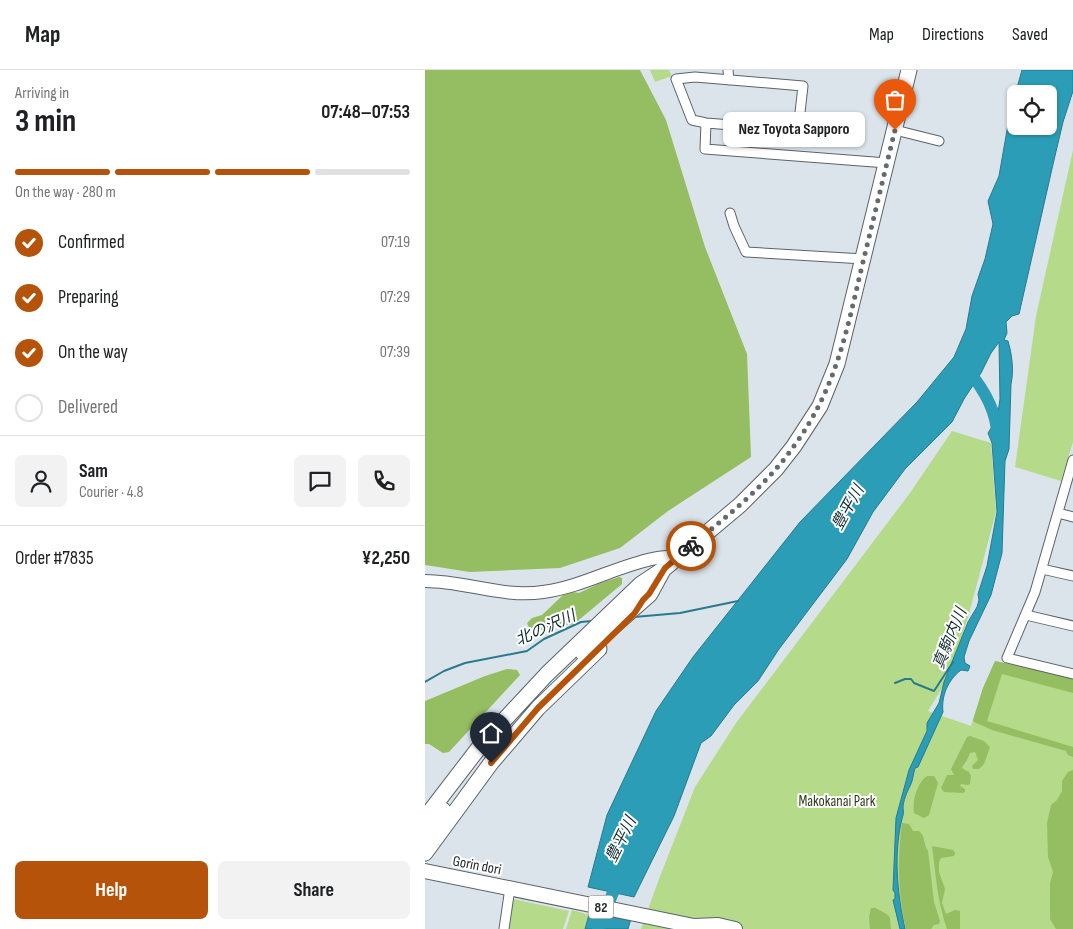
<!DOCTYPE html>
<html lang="en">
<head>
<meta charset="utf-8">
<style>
	body { margin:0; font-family:"Sofia Sans Condensed","Noto Sans JP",sans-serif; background:#f2f2f2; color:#202124; height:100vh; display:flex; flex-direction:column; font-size:19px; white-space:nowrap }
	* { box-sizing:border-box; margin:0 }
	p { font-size:16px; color:#757577 }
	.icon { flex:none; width:28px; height:28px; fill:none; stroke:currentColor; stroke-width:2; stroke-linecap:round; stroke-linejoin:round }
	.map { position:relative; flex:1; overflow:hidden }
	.side { display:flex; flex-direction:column; background:#fff; width:425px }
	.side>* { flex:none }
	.fabs { position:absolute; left:582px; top:15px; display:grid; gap:10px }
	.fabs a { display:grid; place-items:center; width:50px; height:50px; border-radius:8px; background:#fff; box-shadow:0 1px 4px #0004; font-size:25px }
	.pin { position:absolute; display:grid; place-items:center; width:42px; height:42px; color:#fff; margin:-51px -21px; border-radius:50% 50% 50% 0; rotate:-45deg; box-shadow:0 0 5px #0007 }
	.pin .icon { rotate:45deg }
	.courier { position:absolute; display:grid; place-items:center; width:50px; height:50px; margin:-25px; border:4px solid #b45309; border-radius:50%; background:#fff; color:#222; box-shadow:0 1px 6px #0007 }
	.bubble { position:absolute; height:35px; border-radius:8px; background:#fff; box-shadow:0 1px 4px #0004; font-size:16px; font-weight:700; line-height:35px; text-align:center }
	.head em { font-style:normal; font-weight:700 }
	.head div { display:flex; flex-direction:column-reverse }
	.head { display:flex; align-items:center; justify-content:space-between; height:85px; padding:0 15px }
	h1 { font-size:32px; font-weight:700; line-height:38px }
	.bar { display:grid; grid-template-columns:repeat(4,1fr); gap:8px 5px; align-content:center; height:60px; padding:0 15px }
	.bar i { height:6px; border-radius:4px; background:#e0e0e0 }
	.bar .on { background:#b45309 }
	.bar p { grid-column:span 4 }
	.line { display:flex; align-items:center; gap:12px; padding:0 15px; border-top:1px solid #e0e0e0 }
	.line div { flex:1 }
	.round { display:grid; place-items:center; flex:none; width:52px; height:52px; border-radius:8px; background:#f2f2f2 }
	ol { padding:0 15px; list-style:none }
	li { display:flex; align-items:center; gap:15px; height:55px }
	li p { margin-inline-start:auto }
	li .icon { padding:5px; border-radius:50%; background:#b45309; color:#fff; stroke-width:4 }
	li:last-child { color:#757577 }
	li i { width:28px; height:28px; border:2px solid #e0e0e0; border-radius:50% }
	.action { display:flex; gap:10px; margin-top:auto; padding:10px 15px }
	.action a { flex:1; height:58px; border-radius:8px; background:#b45309; color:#fff; font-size:20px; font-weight:700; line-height:58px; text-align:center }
	.action a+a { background:#f2f2f2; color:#202124 }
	header { display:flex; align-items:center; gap:30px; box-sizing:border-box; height:70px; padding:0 25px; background:#fff; border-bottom:1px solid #e0e0e0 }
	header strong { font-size:24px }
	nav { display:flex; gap:28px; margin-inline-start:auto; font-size:18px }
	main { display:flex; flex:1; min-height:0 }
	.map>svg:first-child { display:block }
</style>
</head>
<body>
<header>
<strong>Map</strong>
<nav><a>Map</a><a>Directions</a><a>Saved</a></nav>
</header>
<main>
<section class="side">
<div class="head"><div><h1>3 min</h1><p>Arriving in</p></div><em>07:48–07:53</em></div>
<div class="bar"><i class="on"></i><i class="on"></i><i class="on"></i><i></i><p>On the way · 280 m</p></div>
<ol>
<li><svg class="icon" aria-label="check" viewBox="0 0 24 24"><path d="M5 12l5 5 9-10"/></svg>Confirmed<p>07:19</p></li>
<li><svg class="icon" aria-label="check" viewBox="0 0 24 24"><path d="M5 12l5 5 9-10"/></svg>Preparing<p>07:29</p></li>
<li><svg class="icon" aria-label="check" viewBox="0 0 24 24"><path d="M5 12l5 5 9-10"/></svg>On the way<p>07:39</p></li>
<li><i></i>Delivered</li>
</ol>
<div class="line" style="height:90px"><a class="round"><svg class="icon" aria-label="person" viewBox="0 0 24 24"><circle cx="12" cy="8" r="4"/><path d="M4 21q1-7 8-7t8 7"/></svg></a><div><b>Sam</b><p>Courier · 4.8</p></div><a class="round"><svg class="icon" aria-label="chat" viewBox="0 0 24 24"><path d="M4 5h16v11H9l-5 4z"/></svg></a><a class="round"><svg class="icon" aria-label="phone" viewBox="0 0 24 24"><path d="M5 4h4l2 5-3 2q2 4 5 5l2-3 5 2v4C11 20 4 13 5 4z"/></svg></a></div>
<div class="line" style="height:65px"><div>Order #7835</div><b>¥2,250</b></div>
<div class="action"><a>Help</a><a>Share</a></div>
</section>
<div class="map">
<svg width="648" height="859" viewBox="0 0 648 859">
	<rect width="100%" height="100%" fill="#dbe4eb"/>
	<path fill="#b5da89" d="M225,0H244L247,6L230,12Z
		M648,80V372L636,411L590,397L611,246Z
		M527,361L566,373L571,442L544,544L524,607L503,641L546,656L558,618L570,591L648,608V859H216L234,809L270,717L311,653L485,423Z
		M88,829L144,841L138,859H83Z
		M147,840L165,845L160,859H141Z"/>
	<path fill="#95bd61" d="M0,0H215L241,50L280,177L322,284L326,387L243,441L195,478L135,498L45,502L0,495Z
		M194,507L197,508V514L149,554C141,556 139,554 132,554C119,555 118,567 104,558L102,553L107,548L117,545L138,525L148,522L154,523L173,514Z
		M570,591L648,608V623L577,604L562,651L648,677V687L643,685L641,681L567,660L549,652L548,650L558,618Z
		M82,599L92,600L95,605L24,682L18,683L4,674H0V631L60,606Z
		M545,666L559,671L565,677L559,694L554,699H548L547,696L553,690L550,682L545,683L542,690L537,697L538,699L544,702L546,706L545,714L542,715L536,714L535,716L540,719V722L538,723L519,722L516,718L522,705H529L526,699L542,667Z
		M648,700V859H631L625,849V813L628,802L623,787L622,753L626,735L632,730L637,721V711L643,702Z
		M502,706H509L513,713L504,745L499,748L489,743C487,731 492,713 502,706Z
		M477,753L484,754L488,761H494C501,767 498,774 503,781L509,832L515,851L514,854L509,855L506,859H481C473,825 472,788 477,753Z
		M507,776L528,780L530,783L529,786L516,788L514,792V802L520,819L517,833L521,844L530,840L535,841V859H522C512,830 511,806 507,776Z
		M446,838C453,838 448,837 454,840C466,846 465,845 466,859H445L444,847Z"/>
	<path fill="#2b9db6" stroke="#297a8c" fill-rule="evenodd" d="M597,0H648V21L638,52L629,90L594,244L587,246L581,252L582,263L579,270L583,271C587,284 589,301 586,314L584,379L580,391L577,483L566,525L544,571L539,587L540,593L545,596L543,601L536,600C523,610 516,626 518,642L493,697L490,698C488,704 488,711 485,716C482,722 478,731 478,738C478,740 479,742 478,745C468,781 472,823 480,859H475L468,830L470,829V823L468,820L471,748L484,700L502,661V653L514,633L519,612L543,552L552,537L554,530L553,524L562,496L572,442L567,373L563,363L572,349L575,329L574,272L566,283L556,303L539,329L527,352L480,399L448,442L422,489L354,579L333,611L309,635L286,666L276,673L249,746L209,827L163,817L182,745L231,641L268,587L375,452L492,332L529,287L541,259L547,226L560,189L568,154L563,131L574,106L585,43ZM591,24H624V56H591Z
		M165,841L206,849L203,859H160Z"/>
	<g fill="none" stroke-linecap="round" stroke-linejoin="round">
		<path stroke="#297a8c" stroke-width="2" d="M209,547L255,543L313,531
			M0,612L19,601L40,593L102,581L119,569L156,552L167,551
			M470,613L480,609H486L489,613L509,621L528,592"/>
		<path stroke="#2b9db6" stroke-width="12" d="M542,299C558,318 573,342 572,368
			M173,859L194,808"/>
		<defs>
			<path id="street" d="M303,0L304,10
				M270,7L378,16L373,60L281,53L267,50L251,9Z
				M281,53L280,79L462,93
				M470,60L514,71
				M305,143L309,156L321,182L439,189
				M648,390L610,522L582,588L648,604
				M633,443L648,447
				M617,499L648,506
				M601,545L648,556
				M79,859L85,818"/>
			<path id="secondary" d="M0,511C40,511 78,528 118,522C156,517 190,497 227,489C236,487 245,487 254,486"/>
			<path id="primary" d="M0,801L269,856L293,855L310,859"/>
			<path id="highway" d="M158,583L225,524L237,502
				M0,748L56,675L122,604L216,514L240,498L315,435L351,399L369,376L395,336L412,294L484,0
				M0,766L18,740
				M0,783L66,693L113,638L174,579"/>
		</defs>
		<use href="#street" stroke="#5b6369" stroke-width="11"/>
		<use href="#secondary" stroke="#5b6369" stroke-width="14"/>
		<use href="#primary" stroke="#5b6369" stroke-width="16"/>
		<use href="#highway" stroke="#5b6369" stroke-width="17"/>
		<use href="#street" stroke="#fff" stroke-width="9"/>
		<use href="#secondary" stroke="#fff" stroke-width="12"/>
		<use href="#primary" stroke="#fff" stroke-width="14"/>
		<use href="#highway" stroke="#fff" stroke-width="15"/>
	</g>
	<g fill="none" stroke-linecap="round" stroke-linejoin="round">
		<path stroke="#646a6e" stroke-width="5" stroke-dasharray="0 9" d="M266,476C302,446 341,416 369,376C411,318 421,264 437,196C448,151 459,105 470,60"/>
		<path stroke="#b45309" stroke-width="6" d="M66,693L113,638L209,544L218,530L224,524L240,498L266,476"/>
	</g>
	<g text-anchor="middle" stroke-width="4" stroke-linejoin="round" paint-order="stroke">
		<rect fill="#fff" stroke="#66686a" stroke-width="1" x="163.5" y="825.5" width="25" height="23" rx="4"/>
		<g font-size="14" font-weight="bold" fill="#24282a">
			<text x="176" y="842">82</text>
		</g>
		<g font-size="15" fill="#2e3e18" stroke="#fff">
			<text x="412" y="736">Makokanai Park</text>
		</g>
		<g font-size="15" fill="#24282a" stroke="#fff">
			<text transform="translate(52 795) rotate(11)" y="5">Gorin dori</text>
		</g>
		<g font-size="16" font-style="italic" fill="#172f35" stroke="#fff">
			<text transform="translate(422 437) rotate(-61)" y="6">豊平川</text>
			<text transform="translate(120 557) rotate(-24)" y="6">北の沢川</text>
			<text transform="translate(524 568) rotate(-68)" y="6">真駒内川</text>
			<text transform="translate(195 769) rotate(-64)" y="6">豊平川</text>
		</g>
	</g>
</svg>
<div class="fabs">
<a><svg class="icon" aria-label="locate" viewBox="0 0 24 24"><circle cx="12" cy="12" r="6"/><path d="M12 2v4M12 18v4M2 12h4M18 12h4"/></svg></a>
</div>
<div class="pin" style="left:470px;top:60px;background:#ea580c"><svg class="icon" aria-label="bag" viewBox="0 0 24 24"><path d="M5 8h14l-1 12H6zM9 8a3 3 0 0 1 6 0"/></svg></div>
<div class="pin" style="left:66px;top:693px;background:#1f2937"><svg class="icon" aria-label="home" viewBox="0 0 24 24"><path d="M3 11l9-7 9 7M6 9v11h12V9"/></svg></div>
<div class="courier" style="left:266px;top:476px"><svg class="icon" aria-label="bike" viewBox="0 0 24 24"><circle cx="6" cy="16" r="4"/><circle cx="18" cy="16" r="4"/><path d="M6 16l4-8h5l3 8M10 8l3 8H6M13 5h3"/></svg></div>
<div class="bubble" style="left:298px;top:42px;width:142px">Nez Toyota Sapporo</div>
</div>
</main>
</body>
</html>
